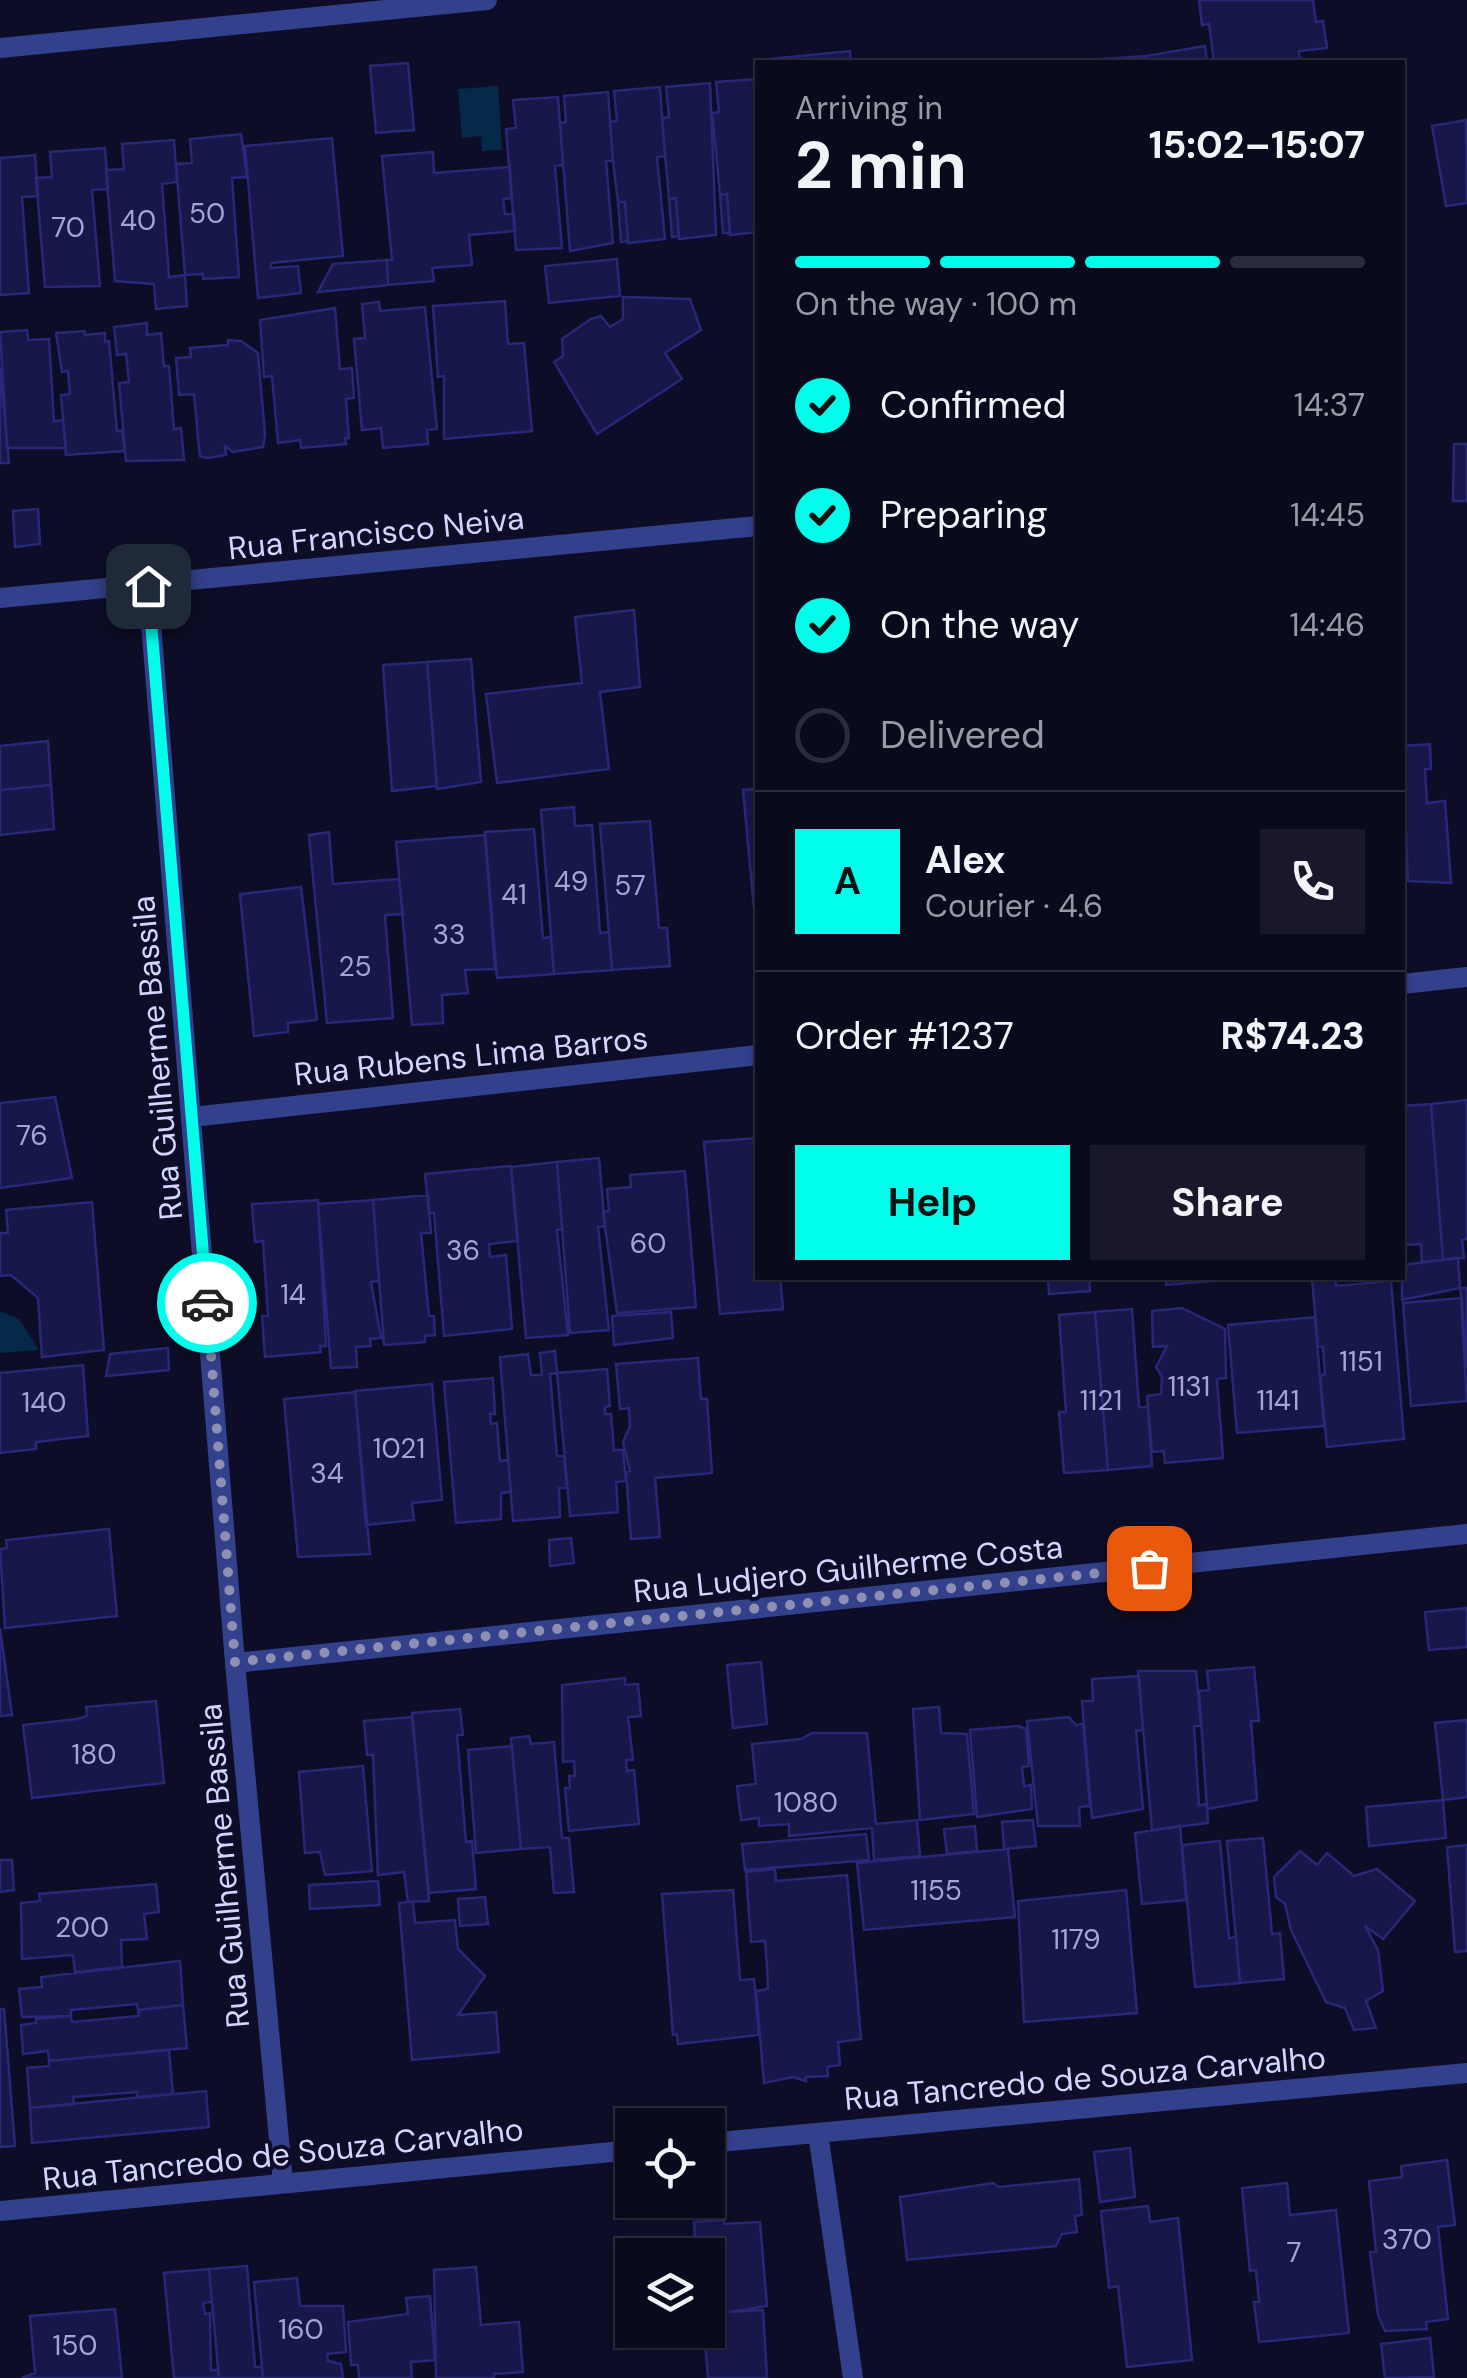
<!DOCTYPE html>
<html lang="en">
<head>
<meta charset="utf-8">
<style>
	body { margin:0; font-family:"DM Sans",sans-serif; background:#18182a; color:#f1f3f6; height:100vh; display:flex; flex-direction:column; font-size:38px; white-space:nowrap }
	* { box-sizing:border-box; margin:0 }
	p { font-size:32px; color:#999aa4 }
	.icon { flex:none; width:55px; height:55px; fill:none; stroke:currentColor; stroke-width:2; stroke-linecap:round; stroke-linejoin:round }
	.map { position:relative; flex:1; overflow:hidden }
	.panel { position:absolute; left:755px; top:60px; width:650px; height:1220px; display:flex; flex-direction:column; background:#0a0a1d; border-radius:0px; box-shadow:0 2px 8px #0004,0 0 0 2px #2a2b3b }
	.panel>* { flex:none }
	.fabs { position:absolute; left:615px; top:2108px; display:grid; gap:20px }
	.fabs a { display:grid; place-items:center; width:110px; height:110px; border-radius:0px; background:#0a0a1d; box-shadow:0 2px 8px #0004,0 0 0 2px #2a2b3b; font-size:50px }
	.pin { position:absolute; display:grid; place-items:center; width:85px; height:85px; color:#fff; margin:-42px; border-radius:20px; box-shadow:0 5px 15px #0006 }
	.courier { position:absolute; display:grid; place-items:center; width:100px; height:100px; margin:-50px; border:8px solid #00feea; border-radius:50%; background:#fff; color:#222; box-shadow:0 2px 12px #0007 }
	.summary em { font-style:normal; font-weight:700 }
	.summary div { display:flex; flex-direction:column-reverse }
	.summary { display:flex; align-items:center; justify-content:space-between; height:170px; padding:0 40px }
	h1 { font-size:65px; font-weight:700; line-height:75px }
	.bar { display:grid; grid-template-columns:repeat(4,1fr); gap:15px 10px; align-content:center; height:120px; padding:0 40px }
	.bar i { height:12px; border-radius:8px; background:#2a2b3b }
	.bar .current { background:#00feea }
	.bar p { grid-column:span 4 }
	.line { display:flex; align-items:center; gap:25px; padding:0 40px; border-top:2px solid #2a2b3b }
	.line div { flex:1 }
	.round { display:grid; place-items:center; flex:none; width:105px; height:105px; border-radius:0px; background:#18182a }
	ol { padding:0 40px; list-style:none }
	li { display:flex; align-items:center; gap:30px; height:110px }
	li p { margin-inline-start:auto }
	li .icon { padding:10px; border-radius:50%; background:#00feea; color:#111; stroke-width:4 }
	li:last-child { color:#999aa4 }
	li i { width:55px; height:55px; border:5px solid #2a2b3b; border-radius:50% }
	.action { display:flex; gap:20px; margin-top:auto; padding:20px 40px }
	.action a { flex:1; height:115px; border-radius:0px; background:#00feea; color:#111; font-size:40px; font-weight:700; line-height:115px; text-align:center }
	.action a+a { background:#18182a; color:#f1f3f6 }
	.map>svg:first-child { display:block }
</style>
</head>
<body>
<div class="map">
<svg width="1467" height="2378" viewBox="0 0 1467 2378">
	<rect width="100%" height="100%" fill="#0d0d27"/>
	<path fill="#052948" d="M498,86L502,150L482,151L481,136L462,138L458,89Z
		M0,1311L19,1319L39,1350L0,1353Z"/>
	<path fill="#18174a" stroke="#282778" stroke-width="2.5" d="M1199,0H1313L1316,22L1323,21L1327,48L1299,51L1300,62H1214L1209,24L1202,25Z
		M1205,46L1207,62H1147L1146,56Z
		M850,51L851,62H770V59Z
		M1146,56L1147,62H1088V60Z
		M408,63L414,130L376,133L370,66Z
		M758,79V232L730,235L727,194L720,195L716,151L712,113L719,112L716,82Z
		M710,83L716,235L679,239L676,198L669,199L662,118L669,117L666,87Z
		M660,87L665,156L657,157L665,239L628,243L625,202H618L613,161L610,122L617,121L614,91Z
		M608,92L613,161H606L613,243L570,251L560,123L566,122L564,96Z
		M558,97L563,165L555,166L562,248L516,250L506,129L516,128L513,100Z
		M1466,120L1467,203L1446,206L1432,126Z
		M241,134L247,177L232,178L239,277L203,279V274L185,275L176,164L192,163L190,139Z
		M332,138L343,256L271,263V268L298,266L301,293L258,298L245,146Z
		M174,140L177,182L162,184L169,277L185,275L187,306L156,309L154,284L115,281L106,170L124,169L122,144Z
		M105,148L108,189L92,190L100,286L45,287L36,178L52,177L50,152Z
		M433,152L434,173L510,167L512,198L503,199L505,214H514L515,231L469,235L472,265L432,268L434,281L388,285L387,260H392L382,156Z
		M35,155L38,196L22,197L29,293L0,295V158Z
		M727,194L730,233H723L720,195Z
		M676,198L679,236L672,237L669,199Z
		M618,202H625L628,241L621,242Z
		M617,259L620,296L549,303L545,266Z
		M387,260L388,285L318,292L333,264Z
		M623,297L690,299L701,330L665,353L682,379L597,434L554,362L563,356L562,339L591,319L601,316L610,327L623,319Z
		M505,301L508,344L524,343L532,431L444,439V376L438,377L433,306Z
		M379,302L380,311L425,307L437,429L427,430L428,444L383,448L381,428L362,430L354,339L365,338L362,304Z
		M335,308L340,369L352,368L354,398L346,399L349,438H345L346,444L301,448L300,440L278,443L272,376L264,377L260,320Z
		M147,323V335L161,333L164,366H169L174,429L181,428L184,460L126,461L119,383L129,382L126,354L117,355L114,327Z
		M27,330L28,340L49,339L54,421L63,420L66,448H7L0,332Z
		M85,331V335L105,333V342L109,341L117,431H122L125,451L66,455L61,395L70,394L68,371L62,372L56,333Z
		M228,340L241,341L258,353L265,435L263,447L233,452L225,446L226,455L207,458L200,456L199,448L194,394L179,395L176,358L191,357L190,348L228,345Z
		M0,367L9,463H0Z
		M1454,444H1467V501H1453Z
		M38,509L40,544L15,547L13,511Z
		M634,610L640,687L600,692L609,769L497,783L486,694L582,683L575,617Z
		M471,659L481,782L437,789L427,662Z
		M427,662L437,786L392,791L383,665Z
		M48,741L51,785L0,790V746Z
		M1430,744L1431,769H1425L1427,803L1445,801L1451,883L1408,881L1402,746Z
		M51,785L54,829L0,835V790Z
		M757,789L758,795V952L743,790Z
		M574,807L575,826L592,825L600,933L609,932L612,970L554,974L541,810Z
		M650,821L659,928H667L670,966L612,970L600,824Z
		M534,829L543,938L551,937L554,974L497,978L485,832Z
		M329,832L333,884L399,879L403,914L385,915L393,1018L327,1023L309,835Z
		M485,835L495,969L465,970L468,993L442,995L443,1023L412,1025L396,842Z
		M301,887L317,1020L288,1023V1032L254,1036L240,894Z
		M55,1097L72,1178L0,1188V1103Z
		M1467,1100V1239L1462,1240L1464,1258L1443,1260L1431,1104Z
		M1431,1104L1443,1260L1422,1262L1421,1244L1402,1245V1106Z
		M758,1138V1278H780L783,1309L720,1314L704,1142Z
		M599,1158L605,1226L598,1227L609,1330L570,1333L557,1162Z
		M557,1162L562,1229L557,1230L568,1335L526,1338L511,1167Z
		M511,1166L518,1241L489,1244L490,1257L506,1255L512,1329L444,1336L434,1213H429L425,1174Z
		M685,1171L696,1307L617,1313L603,1212L609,1211L607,1189L631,1187L630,1175Z
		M428,1195L431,1233H421L429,1316H434L435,1335L425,1336V1342L384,1345L373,1200Z
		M318,1200L326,1346H320L321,1352L265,1357L262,1316H268L263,1241L255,1242L252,1204Z
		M373,1200L379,1281L371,1282L381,1338L370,1339L371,1346L356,1347L357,1367L331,1368L318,1204Z
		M92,1202L104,1350L42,1357L38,1298L11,1275L0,1276V1233H8L6,1210Z
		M1458,1258L1460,1288L1402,1300V1265Z
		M1048,1278H1089L1090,1291L1049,1294Z
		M1166,1278H1224L1225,1280L1166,1285Z
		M1312,1278H1336V1286L1391,1281L1404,1439L1327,1447L1320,1375H1325L1323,1347H1318Z
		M1460,1288H1467V1368L1462,1301Z
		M1461,1298L1467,1401L1411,1406L1403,1303Z
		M1182,1308L1225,1329L1226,1378L1217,1379L1223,1458L1165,1463L1164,1451L1152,1452L1147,1396L1161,1394L1162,1377L1156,1367L1167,1346L1153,1347L1152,1311Z
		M1132,1309L1139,1407H1148L1152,1466L1108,1470L1095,1312Z
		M671,1312L673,1338L614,1345L612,1316Z
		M1095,1312L1108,1470L1064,1473L1059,1412H1066L1059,1315Z
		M1315,1317L1324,1426L1237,1433L1228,1325Z
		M168,1348L169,1370L106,1376L110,1354Z
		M555,1351L557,1373L550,1374L557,1456H564L567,1488H559L560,1517L513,1521L500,1357L528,1354L531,1375H542L540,1353Z
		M698,1358L701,1399H707L712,1473L655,1478L660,1537L631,1539L626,1472L630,1471L623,1442L630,1426L629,1408L620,1409L616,1364Z
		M83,1365L88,1436L36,1442V1449L0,1453V1373Z
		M607,1369L610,1406L605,1407V1414H611L614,1450H623L626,1481L616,1482L618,1512L570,1516L557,1373Z
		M493,1378L495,1414H490L491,1424L497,1423L500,1461L508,1460L511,1492L501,1493V1519L456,1523L444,1382Z
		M432,1384L442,1500L412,1503L414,1520L366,1525L355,1391Z
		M355,1392L370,1554L298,1557L284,1399Z
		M109,1529L117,1616L5,1628L0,1549L7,1548L6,1540Z
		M571,1538L574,1563L550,1566L549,1540Z
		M1467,1608V1647L1429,1650L1425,1612Z
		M0,1628L12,1715L0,1716Z
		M761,1662L767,1724L733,1728L727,1665Z
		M1254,1667L1259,1721H1251L1257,1800L1207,1809L1199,1691L1209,1690L1207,1671Z
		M1138,1671H1196L1201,1726H1194L1199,1805L1207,1804L1208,1823L1152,1830Z
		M1139,1676L1143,1730L1136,1731L1143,1809L1092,1818L1082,1701H1093L1092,1679Z
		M625,1678V1685L638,1684L641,1716L628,1717L633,1760H626L627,1771L634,1770L639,1824L569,1831L565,1788H570L569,1776H575L574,1761L563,1762L562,1685Z
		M156,1701L164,1783L32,1798L23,1725L77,1719L87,1716L86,1707Z
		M939,1707L941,1733L967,1734L974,1814L920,1820L913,1709Z
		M460,1709L463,1735H457L466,1842L472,1841L476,1889L429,1893L412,1713Z
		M412,1717L415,1747L429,1901L408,1902L404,1872L378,1875L373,1755H367L364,1721Z
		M1069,1717L1076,1725L1083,1724L1090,1806L1079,1807L1080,1826H1038L1027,1721Z
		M1467,1720V1797L1443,1800L1435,1723Z
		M1018,1726L1026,1729L1029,1766L1022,1767L1024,1786L1031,1785L1032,1809L977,1817L970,1730Z
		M812,1733H867L876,1824L917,1820L920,1856L874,1860L872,1828L789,1836V1824L759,1826V1818L741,1820L737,1786L756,1784L752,1744L801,1739Z
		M529,1736L531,1744L554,1742L562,1838H569L574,1892L554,1893L550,1847L521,1849L511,1738Z
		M512,1746L521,1849L476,1853L468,1750Z
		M363,1766L372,1871L325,1875L320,1852L305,1853L299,1772Z
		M1443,1800L1446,1838L1369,1846L1366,1807Z
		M1033,1820L1036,1846L1004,1849L1002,1822Z
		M975,1826L977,1851L947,1854L944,1829Z
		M1180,1826L1186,1900L1142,1904L1135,1833Z
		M866,1834L869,1860L745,1870L742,1844Z
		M1263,1838L1272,1934L1280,1933L1284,1979L1240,1983L1227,1841Z
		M1220,1841L1229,1938L1236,1937L1240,1983L1195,1987L1182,1845Z
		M1467,1845V1951L1455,1952L1447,1847Z
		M1008,1849L1015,1917L864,1930L857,1863Z
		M1300,1851L1317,1865L1327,1853L1354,1876L1377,1869L1415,1901L1383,1939L1365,1926L1378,1950L1383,1991L1366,2001L1376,2028L1354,2030L1345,2008L1326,2002L1291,1930L1285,1904L1276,1897L1274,1877Z
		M0,1860H12L14,1890L0,1892Z
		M775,1869L776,1881L847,1875L861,2039L838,2042L840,2065L827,2067L828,2076L806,2077V2081L793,2077L764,2083L756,1991L768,1989L767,1966L765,1941L751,1942L746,1872Z
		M378,1881L380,1905L310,1909L309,1885Z
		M156,1884L159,1912L144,1914L147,1939L121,1940L122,1967L75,1972L73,1955L22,1959L21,1903L40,1901L39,1894Z
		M733,1890L740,1980L754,1979L759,2035L678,2044L677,2034L673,2035L662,1894Z
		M1126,1890L1137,2013L1024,2022L1018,1901Z
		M485,1897L488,1924L460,1926L458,1899Z
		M408,1902H413L415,1923L455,1920L458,1949L485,1976L458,2015L496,2012L499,2052L412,2060L399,1903Z
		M180,1961L183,2005L138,2010L137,2004L71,2010V2016L22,2017L19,1989L42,1987L41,1977Z
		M183,2005L187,2048L49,2061L48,2051L23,2054L21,2025L36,2023V2019L71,2016L72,2022L139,2016L138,2010Z
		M0,2009H4L15,2146L0,2147Z
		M169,2050L173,2094L137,2097V2092L73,2097L74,2104L30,2108L27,2068L49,2066V2061Z
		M206,2091L209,2127L32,2143L30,2108Z
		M1130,2148L1135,2197L1100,2202L1094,2152Z
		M1447,2160L1455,2225L1438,2227L1448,2319L1426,2322L1427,2329L1385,2331L1378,2315L1370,2252H1376L1369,2181L1402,2177L1401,2166Z
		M1079,2179L1082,2215L1075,2216L1077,2232L1062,2234L1056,2246L907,2260L900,2197L993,2183L999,2187Z
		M1287,2183L1290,2215L1336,2210L1349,2333L1259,2342L1254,2302H1259L1256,2270L1250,2271L1242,2188Z
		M1148,2206L1150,2222L1178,2218L1192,2360L1127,2367L1118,2286L1109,2288L1101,2211Z
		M724,2220V2224L760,2222L767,2306L729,2312L763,2310L767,2378H708L704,2330H708V2255H696L694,2222Z
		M247,2266L255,2367H262L263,2378H219L209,2269Z
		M476,2267L481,2325L519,2322L523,2372L494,2374V2378H436L434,2270Z
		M209,2269L212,2302L203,2303L205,2314L210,2313L211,2370H218L219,2378H174L164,2273Z
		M297,2278L300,2306H343L346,2352L327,2354L328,2361L341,2364L343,2378H263L254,2282Z
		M430,2296L435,2360L411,2362L412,2378H359L358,2365H351L348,2322L408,2314L406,2298Z
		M115,2309L122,2378H22L35,2373L30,2316Z
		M1430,2338L1434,2377L1385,2378L1381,2344Z"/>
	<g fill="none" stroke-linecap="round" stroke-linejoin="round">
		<path stroke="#33408b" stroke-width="20" d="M0,48L487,0
			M148,586L235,1663L283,2183
			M0,598L758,526
			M1402,984L1467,977
			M192,1117L758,1055
			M235,1663L1467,1534
			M818,2133L853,2378
			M708,2143L1467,2073
			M0,2211L632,2150"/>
	</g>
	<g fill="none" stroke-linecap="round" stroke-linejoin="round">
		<path stroke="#8e90b3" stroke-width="10" stroke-dasharray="0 18" d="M207,1303L235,1662L1149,1568"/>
		<path stroke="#00feea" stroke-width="12" d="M148,586L207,1303"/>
	</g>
	<g text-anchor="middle" stroke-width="8" stroke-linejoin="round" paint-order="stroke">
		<g font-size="28" fill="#a4a6d2">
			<text x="207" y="223">50</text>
			<text x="138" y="230">40</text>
			<text x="68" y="237">70</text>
			<text x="571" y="891">49</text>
			<text x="630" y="895">57</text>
			<text x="514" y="904">41</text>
			<text x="449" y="944">33</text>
			<text x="355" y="976">25</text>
			<text x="32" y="1145">76</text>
			<text x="648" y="1253">60</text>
			<text x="463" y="1260">36</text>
			<text x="293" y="1304">14</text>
			<text x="1361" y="1371">1151</text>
			<text x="1189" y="1396">1131</text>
			<text x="1101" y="1410">1121</text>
			<text x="1278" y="1410">1141</text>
			<text x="44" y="1412">140</text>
			<text x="399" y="1458">1021</text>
			<text x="327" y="1483">34</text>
			<text x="94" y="1764">180</text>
			<text x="806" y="1812">1080</text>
			<text x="936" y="1900">1155</text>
			<text x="82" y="1937">200</text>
			<text x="1076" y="1949">1179</text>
			<text x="1407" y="2249">370</text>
			<text x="1294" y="2262">7</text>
			<text x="301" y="2339">160</text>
			<text x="75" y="2355">150</text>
		</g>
		<g font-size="32" fill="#d3d6ff" stroke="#0d0d27">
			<text transform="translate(376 533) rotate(-6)" y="11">Rua Francisco Neiva</text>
			<text transform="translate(471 1056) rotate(-6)" y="11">Rua Rubens Lima Barros</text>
			<text transform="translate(157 1058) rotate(-95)" y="11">Rua Guilherme Bassila</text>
			<text transform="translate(848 1569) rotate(-6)" y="11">Rua Ludjero Guilherme Costa</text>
			<text transform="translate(224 1866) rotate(-95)" y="11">Rua Guilherme Bassila</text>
			<text transform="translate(1085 2078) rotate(-5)" y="11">Rua Tancredo de Souza Carvalho</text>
			<text transform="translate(283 2154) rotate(-6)" y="11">Rua Tancredo de Souza Carvalho</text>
		</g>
	</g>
</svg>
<div class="fabs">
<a><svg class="icon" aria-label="locate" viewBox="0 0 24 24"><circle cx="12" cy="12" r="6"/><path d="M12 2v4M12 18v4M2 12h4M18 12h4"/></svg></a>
<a><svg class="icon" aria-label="layers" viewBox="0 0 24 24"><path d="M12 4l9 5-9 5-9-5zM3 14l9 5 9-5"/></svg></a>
</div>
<div class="pin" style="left:1149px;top:1568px;background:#ea580c"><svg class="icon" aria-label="bag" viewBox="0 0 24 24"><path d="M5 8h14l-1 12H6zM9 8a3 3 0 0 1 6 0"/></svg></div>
<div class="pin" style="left:148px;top:586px;background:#1f2937"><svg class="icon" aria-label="home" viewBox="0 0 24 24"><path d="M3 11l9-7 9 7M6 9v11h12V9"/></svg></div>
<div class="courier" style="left:207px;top:1303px"><svg class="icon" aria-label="car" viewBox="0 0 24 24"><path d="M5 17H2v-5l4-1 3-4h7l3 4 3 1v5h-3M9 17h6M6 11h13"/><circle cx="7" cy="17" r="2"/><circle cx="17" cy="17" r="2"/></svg></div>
<section class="panel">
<div class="summary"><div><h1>2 min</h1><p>Arriving in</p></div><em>15:02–15:07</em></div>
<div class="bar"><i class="current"></i><i class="current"></i><i class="current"></i><i></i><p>On the way · 100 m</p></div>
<ol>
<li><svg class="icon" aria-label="check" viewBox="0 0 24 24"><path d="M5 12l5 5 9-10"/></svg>Confirmed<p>14:37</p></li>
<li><svg class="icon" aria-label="check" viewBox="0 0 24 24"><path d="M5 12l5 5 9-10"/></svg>Preparing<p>14:45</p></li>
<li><svg class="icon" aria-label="check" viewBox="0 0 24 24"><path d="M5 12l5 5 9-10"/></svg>On the way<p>14:46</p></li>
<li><i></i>Delivered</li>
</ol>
<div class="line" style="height:180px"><b class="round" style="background:#00feea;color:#111">A</b><div><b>Alex</b><p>Courier · 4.6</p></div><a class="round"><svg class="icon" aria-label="phone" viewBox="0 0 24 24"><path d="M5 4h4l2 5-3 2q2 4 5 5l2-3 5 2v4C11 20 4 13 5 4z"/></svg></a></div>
<div class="line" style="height:130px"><div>Order #1237</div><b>R$74.23</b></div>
<div class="action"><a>Help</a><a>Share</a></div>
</section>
</div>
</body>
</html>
